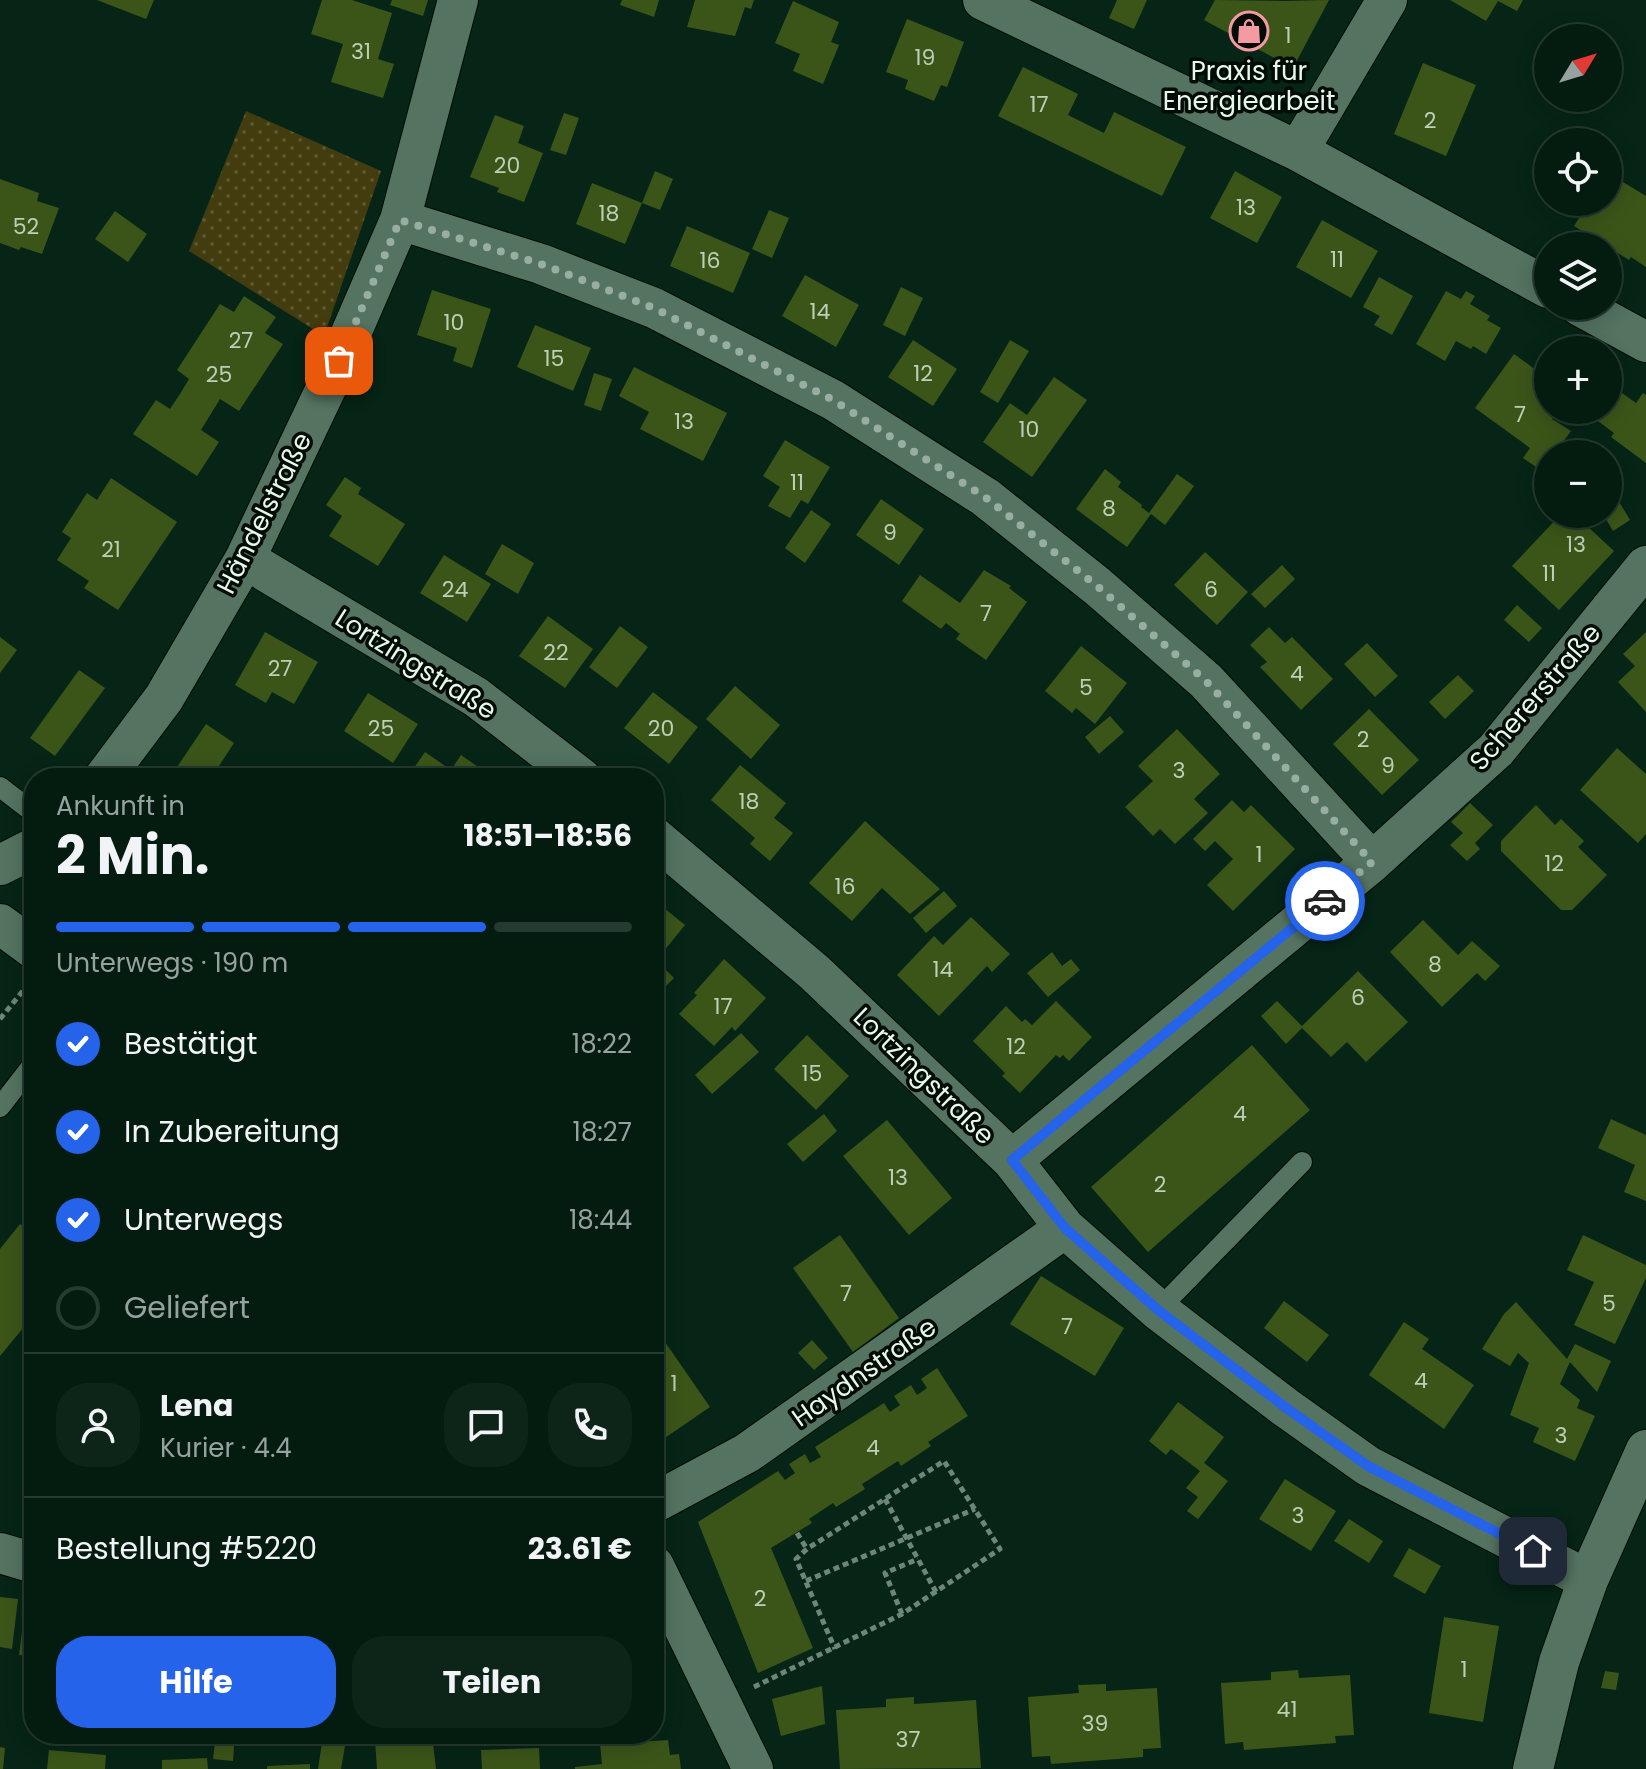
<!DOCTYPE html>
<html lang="de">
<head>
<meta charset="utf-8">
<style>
	body { margin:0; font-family:Poppins,sans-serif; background:#0d2519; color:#f1f3f6; height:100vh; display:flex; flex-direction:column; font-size:30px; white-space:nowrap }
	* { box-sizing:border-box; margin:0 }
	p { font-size:26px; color:#97a19f }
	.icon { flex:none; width:44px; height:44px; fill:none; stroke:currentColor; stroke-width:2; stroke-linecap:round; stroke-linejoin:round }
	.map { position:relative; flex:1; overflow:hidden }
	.details { position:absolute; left:24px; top:768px; width:640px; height:976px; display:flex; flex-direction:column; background:#041c10; border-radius:32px; box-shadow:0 4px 20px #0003,0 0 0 2px #253a30 }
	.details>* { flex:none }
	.needle { width:52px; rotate:52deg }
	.controls { position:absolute; left:1534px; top:24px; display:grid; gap:16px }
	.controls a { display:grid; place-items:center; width:88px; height:88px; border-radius:50%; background:#041c10; box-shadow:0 4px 20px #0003,0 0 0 2px #253a30; font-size:40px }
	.pin { position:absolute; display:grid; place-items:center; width:68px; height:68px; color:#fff; margin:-34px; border-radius:16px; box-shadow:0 4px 12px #0006 }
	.courier { position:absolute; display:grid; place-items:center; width:80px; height:80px; margin:-40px; border:6px solid #2563eb; border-radius:50%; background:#fff; color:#222; box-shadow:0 2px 10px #0007 }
	.summary em { font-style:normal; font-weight:700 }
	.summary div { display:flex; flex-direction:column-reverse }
	.summary { display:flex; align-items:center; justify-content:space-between; height:136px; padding:0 32px }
	h1 { font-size:52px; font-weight:700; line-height:60px }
	.bar { display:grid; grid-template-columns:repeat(4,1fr); gap:12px 8px; align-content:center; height:96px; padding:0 32px }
	.bar i { height:10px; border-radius:6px; background:#253a30 }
	.bar .current { background:#2563eb }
	.bar p { grid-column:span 4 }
	.line { display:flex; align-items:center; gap:20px; padding:0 32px; border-top:2px solid #253a30 }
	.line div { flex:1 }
	.round { display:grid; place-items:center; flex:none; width:84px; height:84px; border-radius:32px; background:#0d2519 }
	ol { padding:0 32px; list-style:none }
	li { display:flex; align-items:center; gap:24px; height:88px }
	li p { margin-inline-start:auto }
	li .icon { padding:8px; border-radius:50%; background:#2563eb; color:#fff; stroke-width:4 }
	li:last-child { color:#97a19f }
	li i { width:44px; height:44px; border:4px solid #253a30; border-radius:50% }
	.cta { display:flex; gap:16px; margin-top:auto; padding:16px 32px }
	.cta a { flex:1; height:92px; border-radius:32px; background:#2563eb; color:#fff; font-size:32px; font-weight:700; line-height:92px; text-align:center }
	.cta a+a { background:#0d2519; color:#f1f3f6 }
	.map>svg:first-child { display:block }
</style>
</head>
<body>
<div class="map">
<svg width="1646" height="1769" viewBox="0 0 1646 1769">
	<defs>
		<pattern id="grass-dots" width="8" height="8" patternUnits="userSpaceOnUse" patternTransform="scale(2)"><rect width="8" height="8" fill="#433c0e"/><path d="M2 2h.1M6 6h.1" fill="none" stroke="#5e5931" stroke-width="1.8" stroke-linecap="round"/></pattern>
	</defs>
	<rect width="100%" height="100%" fill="#062516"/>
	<path fill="url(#grass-dots)" d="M246,111L381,171L324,336L189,251Z"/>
	<path fill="#3b5519" d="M97,0H154L146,19Z
		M322,0H352L392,13L378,59L394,64L383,98L331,82L343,44L311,34Z
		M392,0H428L423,16L390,5Z
		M622,0H659L654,17L620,5Z
		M695,0H754L751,9L745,7L735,36L687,27Z
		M1117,0H1147L1134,29L1109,18Z
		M1215,0L1283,1L1329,0L1293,68L1204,20Z
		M1450,0H1523L1517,11L1498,1L1486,21Z
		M793,1L839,22L831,42L839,45L823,84L793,71L800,54L775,43Z
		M907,19L964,42L947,87L941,85L934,101L905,89L908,80L886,72Z
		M1423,63L1476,85L1446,156L1394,134Z
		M1023,67L1078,94L1068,115L1104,133L1114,112L1186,147L1162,196L998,116Z
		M564,113L579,118L566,155L550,150Z
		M495,115L524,126L518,143L543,153L524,202L497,192L499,188L470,177Z
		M655,171L673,179L660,210L642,203Z
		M1235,171L1282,197L1257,243L1210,218Z
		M1608,173L1646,196V267L1631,257L1629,260L1574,226L1589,202H1608Z
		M0,179L39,193L37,201L59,208L42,254L21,247L19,250L0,243Z
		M592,183L642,203L625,244L576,224Z
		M769,210L789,218L772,258L752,249Z
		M115,211L147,234L128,262L95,239Z
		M1322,220L1378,251L1351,298L1296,267Z
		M687,226L750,253L733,293L670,266Z
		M805,275L859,305L836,347L782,316Z
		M1379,277L1413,296L1392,335L1374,325L1380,316L1363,307Z
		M901,287L923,298L905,336L883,325Z
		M432,290L491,309L472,368L453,361L457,348L417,335Z
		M1446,291L1461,299L1466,291L1475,296L1470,304L1490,316L1487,320L1501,328L1486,354L1473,346L1471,349L1456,341L1445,361L1416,344Z
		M244,296L276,317L265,333L283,344L239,411L220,399L201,430L219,442L197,476L133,434L156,400L170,409L180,394L189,379L177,370L220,304L234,312Z
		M535,325L591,348L573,391L517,367Z
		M913,340L957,369L933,406L888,377Z
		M1010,340L1029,351L998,403L980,392Z
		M1514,354L1548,379V410H1559L1552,419L1571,431L1554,454H1548V463L1542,471L1523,458L1530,448L1475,408Z
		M634,367L727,413L703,461L640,429L649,412L619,396Z
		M594,373L612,379L601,411L584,405Z
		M1054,377L1087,400L1032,477L983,442L1010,403L1027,415Z
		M1608,383L1636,403L1643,393L1646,395V463L1611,437L1614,433L1586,412L1608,410Z
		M785,440L830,467L808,504L801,500L790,518L768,506L780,487L763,476Z
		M1105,469L1121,482L1118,487L1142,505L1141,507L1149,513L1177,474L1194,486L1165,525L1151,514L1127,547L1076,509Z
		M345,477L361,488L358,494L405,524L378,566L329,536L342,516L326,505Z
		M111,478L177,522L118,610L84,588L89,581L57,560L71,538L62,532L87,493L97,500Z
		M1612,490L1630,520L1613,531L1603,514H1608V493Z
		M881,499L924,529L899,565L856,535Z
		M811,510L831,524L805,563L785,548Z
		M1561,514H1574L1614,551L1559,610L1512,566Z
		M502,544L534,563L518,594L485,574Z
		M1205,552L1248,592L1217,625L1174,585Z
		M444,555L491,584L467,622L420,593Z
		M1282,565L1295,579L1265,608L1251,594Z
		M984,570L1011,586L1009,588L1027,602L986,660L956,639L960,634L946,623L941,629L902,601L920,575L960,603Z
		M1517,605L1542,628L1529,642L1504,620Z
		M548,616L593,649L565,688L519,656Z
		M620,626L648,647L617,688L589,667Z
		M1269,627L1285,643L1292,637L1333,679L1301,710L1260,667L1267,662L1250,645Z
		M265,632L318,662L294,704L272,692L266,703L235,685Z
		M1646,632V712L1618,682L1635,666L1623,654Z
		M0,637L17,650L0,673Z
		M1367,643L1398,676L1375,697L1344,664Z
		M1081,646L1127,683L1095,724L1076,708L1072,713L1045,691Z
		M79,670L105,688L55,756L30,738Z
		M1458,675L1474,691L1445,719L1429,702Z
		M735,686L780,725L751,759L706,719Z
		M653,692L698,727L669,764L624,728Z
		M368,693L418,724L393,763L344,731Z
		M1369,709L1419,760L1382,795L1333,744Z
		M1110,716L1124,732L1099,754L1085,737Z
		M206,724L234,743L211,778H186L175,770Z
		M1177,729L1220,774L1194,799L1208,813L1175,844L1160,829L1153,836L1125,807L1153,781L1138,766Z
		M1617,748L1646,774V834L1638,843L1580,790Z
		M425,752L451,770L461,755L494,778H407Z
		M740,765L786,803L774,818L793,833L770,861L750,844L755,838L711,800Z
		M1232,800L1244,812L1251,805L1295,849L1233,911L1207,885L1233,859L1215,841L1205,851L1193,839Z
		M1470,803L1493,825L1475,843L1480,849L1467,861L1450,845L1463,833L1451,822Z
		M1536,805L1555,825L1561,819L1584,841L1578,847L1607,875L1572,910H1561L1501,851V841Z
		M865,821L940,889L910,914L882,888L852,921L809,883Z
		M944,891L957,906L926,933L913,918Z
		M654,900L685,925L654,963Z
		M971,917L1010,954L992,972L987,966L939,1016L897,975L934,936L943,945Z
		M1423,920L1458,955L1472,941L1500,966L1485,981L1477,973L1442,1007L1390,952Z
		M1052,952L1062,966L1071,959L1080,970L1048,997L1027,973Z
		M724,959L766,998L735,1031L732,1027L714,1046L679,1014L697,995L694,993Z
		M660,964L674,978L654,998V970Z
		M1358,971L1408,1022L1366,1062L1347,1042L1331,1057L1302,1028L1286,1044L1261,1016L1277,1001L1302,1026Z
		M1056,1001L1092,1037L1069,1061L1063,1055L1060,1058L1056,1055L1020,1093L1002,1076L1005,1073L973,1041L1006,1006L1022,1022L1025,1019L1032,1025Z
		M741,1033L759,1052L712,1094L695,1075Z
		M807,1035L849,1076L816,1110L774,1069Z
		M1252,1045L1310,1110L1148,1252L1091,1187Z
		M824,1114L837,1131L803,1162L787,1144Z
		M1611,1119L1646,1135V1201L1624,1192L1635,1165L1598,1148Z
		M887,1120L952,1198L909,1235L843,1156Z
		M20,1224L34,1235V1315L0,1356V1249Z
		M840,1235L899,1318L853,1352L793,1268Z
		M1583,1235L1646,1265V1278L1615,1344L1574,1325L1594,1282L1567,1270Z
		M1041,1276L1124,1328L1095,1376L1010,1324Z
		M1284,1301L1329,1335L1307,1362L1264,1328Z
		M1516,1302L1567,1359L1575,1344L1611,1361L1597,1392L1570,1362L1560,1384L1580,1400L1577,1408L1595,1416L1575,1461L1533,1442L1539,1428L1510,1415L1529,1363L1518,1353L1510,1366L1482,1349L1504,1314Z
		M1404,1322L1429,1339L1422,1349L1474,1385L1444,1429L1369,1375Z
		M654,1326L710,1407L659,1442L654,1435Z
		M812,1340L828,1358L814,1370L798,1353Z
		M937,1368L968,1416L928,1442L931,1446L901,1466L898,1461L862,1484L865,1489L836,1507L833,1503L809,1519L812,1523L771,1548L813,1648L758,1673L698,1522L778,1471L785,1480L795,1473L789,1464L805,1454L810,1463L821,1457L815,1447L884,1403L890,1412L900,1405L894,1396L911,1385L917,1395L927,1388L921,1379Z
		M1178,1402L1224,1437L1204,1463L1228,1481L1198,1519L1187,1511L1198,1497L1186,1488L1200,1471L1171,1449L1166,1455L1149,1441Z
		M1285,1479L1336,1511L1311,1551L1259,1519Z
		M1349,1519L1383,1541L1369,1563L1334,1541Z
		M1409,1548L1441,1566L1425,1594L1393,1576Z
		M0,1597L18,1599L12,1649L0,1647Z
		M1444,1617L1499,1626L1483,1722L1429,1713Z
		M23,1624L34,1625V1656L19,1655Z
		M1298,1670L1299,1678L1350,1675L1354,1735L1335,1736L1336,1743L1244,1750L1243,1742L1225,1744L1221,1683L1271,1680V1672Z
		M1605,1671L1619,1673L1616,1690L1601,1688Z
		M1106,1684V1691L1157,1688L1161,1748L1143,1749V1757L1051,1764L1050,1756L1032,1757L1028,1697L1079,1693L1078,1685Z
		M822,1686L825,1724L781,1736L772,1699Z
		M914,1697V1704L976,1700L981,1768L840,1769L836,1710L886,1707V1699Z
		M216,1734H235L233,1761L213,1759Z
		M402,1734H432L436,1769H377L375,1740L402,1738Z
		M599,1734H636L637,1742L668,1740L670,1755L679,1754L681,1769H575V1767L602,1764Z
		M323,1736L346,1740L341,1769H318Z
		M0,1747L5,1748L3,1769H0Z
		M539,1748L540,1769H482L481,1750Z
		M49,1750L106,1755L105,1769H47Z
		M207,1758L208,1769H162V1760Z
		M310,1764V1769H267V1766Z"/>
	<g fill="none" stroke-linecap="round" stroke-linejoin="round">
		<defs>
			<path id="lane" d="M0,787L34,813
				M0,1107L34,1063
				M1158,1310L1302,1162"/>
			<path id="street" d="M983,0L1298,151L1548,288
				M1298,151L1387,0
				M400,220L541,264L654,308L833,400L985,497L1097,586L1206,681L1372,862
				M1580,306L1646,342
				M245,559L476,697L581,778
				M104,778L164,698L245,559L339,361L400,220L458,0
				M654,837L814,972L1012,1160L1065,1228L1158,1310L1285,1407L1368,1466L1588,1580
				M0,865L34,848
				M0,924L34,949
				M1012,1160L1372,862L1496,750L1646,566
				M654,1503L747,1453L1065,1228
				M0,1553L34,1563
				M654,1566L753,1769
				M1533,1769L1559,1662L1588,1580L1646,1450"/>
		</defs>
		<use href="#lane" stroke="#000d04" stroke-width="22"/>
		<use href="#street" stroke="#000d04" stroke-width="42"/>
		<path stroke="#6d8679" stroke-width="5" stroke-dasharray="6 4" stroke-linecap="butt" d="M0,1019L26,987
			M885,1499L936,1592
			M797,1533L807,1549
			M806,1581L975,1509
			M902,1614L885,1573L918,1559
			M754,1687L902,1614L1000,1549L944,1461L807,1549L796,1559L835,1649"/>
		<use href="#lane" stroke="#547361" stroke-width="20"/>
		<use href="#street" stroke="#547361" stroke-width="40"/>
	</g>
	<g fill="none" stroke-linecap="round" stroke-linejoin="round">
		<path stroke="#98aea2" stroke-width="8" stroke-dasharray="0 14.4" d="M339,361L400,220L541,264L654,308L833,400L985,497L1097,586L1206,681L1372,862L1325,901"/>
		<path stroke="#2563eb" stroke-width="10" d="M1325,901L1012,1160L1065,1228L1158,1310L1285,1407L1368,1466L1533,1551"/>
	</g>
	<defs>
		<symbol id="shop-ring" viewBox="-11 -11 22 22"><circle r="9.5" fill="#020b05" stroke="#f49aa3" stroke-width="1.5"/><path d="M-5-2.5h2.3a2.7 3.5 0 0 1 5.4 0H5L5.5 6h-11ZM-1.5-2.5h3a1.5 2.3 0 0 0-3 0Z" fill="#f49aa3"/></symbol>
	</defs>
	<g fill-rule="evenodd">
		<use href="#shop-ring" x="1227" y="9" width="44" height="44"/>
	</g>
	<g text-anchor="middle" stroke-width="7" stroke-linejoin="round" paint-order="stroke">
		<g font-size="22" fill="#bccfb8">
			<text x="1288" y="43">1</text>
			<text x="361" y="59">31</text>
			<text x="925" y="65">19</text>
			<text x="1039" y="112">17</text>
			<text x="1430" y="128">2</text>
			<text x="507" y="173">20</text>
			<text x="1246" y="215">13</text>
			<text x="609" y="221">18</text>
			<text x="26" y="234">52</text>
			<text x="1337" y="267">11</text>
			<text x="710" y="268">16</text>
			<text x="820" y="319">14</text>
			<text x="454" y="330">10</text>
			<text x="241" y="348">27</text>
			<text x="554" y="366">15</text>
			<text x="923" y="381">12</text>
			<text x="219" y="382">25</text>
			<text x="1520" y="422">7</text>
			<text x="684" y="429">13</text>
			<text x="1029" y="437">10</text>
			<text x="797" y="490">11</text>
			<text x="1109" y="516">8</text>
			<text x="890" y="540">9</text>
			<text x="1576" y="552">13</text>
			<text x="111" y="557">21</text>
			<text x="1549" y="581">11</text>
			<text x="455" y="597">24</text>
			<text x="1211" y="597">6</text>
			<text x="986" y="621">7</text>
			<text x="556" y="660">22</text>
			<text x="280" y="676">27</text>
			<text x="1297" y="681">4</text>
			<text x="1086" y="695">5</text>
			<text x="381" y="736">25</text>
			<text x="661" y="736">20</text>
			<text x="1363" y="747">2</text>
			<text x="1388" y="773">9</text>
			<text x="1179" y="778">3</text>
			<text x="749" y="809">18</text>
			<text x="1259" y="862">1</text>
			<text x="1554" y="871">12</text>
			<text x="845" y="894">16</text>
			<text x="1435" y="972">8</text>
			<text x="943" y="977">14</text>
			<text x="1358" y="1005">6</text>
			<text x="723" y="1014">17</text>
			<text x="1016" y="1054">12</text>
			<text x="812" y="1081">15</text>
			<text x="1240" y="1121">4</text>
			<text x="898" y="1185">13</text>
			<text x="1160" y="1192">2</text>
			<text x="846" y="1301">7</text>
			<text x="1609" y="1311">5</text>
			<text x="1067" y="1334">7</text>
			<text x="1421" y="1388">4</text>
			<text x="674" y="1391">1</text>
			<text x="1561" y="1443">3</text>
			<text x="873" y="1455">4</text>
			<text x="1298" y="1523">3</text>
			<text x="760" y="1606">2</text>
			<text x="1464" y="1677">1</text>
			<text x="1287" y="1717">41</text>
			<text x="1095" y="1731">39</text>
			<text x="908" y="1747">37</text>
		</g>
		<g font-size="26" fill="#e7f8ed" stroke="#020b05">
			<text x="1249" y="80">Praxis für<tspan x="1249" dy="30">Energiearbeit</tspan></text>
		</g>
		<g font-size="26" fill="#e7f8ed" stroke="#020b05">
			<text transform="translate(264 513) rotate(-63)" y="9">Händelstraße</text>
			<text transform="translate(416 664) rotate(32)" y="9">Lortzingstraße</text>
			<text transform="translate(1535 697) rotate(-49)" y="9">Schererstraße</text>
			<text transform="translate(924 1076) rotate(44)" y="9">Lortzingstraße</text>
			<text transform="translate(864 1372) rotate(-35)" y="9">Haydnstraße</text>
		</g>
	</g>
</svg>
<div class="controls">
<a><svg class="needle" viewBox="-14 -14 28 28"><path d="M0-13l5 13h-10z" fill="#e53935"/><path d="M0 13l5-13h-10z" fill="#97a19f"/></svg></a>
<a><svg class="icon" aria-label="locate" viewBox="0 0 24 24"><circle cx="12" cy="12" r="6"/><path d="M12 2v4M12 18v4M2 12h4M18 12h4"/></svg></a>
<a><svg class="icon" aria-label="layers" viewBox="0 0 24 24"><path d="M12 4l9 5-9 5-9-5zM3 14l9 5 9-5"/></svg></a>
<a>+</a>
<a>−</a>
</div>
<div class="pin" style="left:339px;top:361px;background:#ea580c"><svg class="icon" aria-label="bag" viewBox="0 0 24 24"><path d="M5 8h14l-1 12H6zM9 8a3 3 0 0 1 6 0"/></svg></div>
<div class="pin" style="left:1533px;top:1551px;background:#1f2937"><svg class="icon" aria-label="home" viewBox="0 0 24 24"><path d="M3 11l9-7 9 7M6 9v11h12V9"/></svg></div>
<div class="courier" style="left:1325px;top:901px"><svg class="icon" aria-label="car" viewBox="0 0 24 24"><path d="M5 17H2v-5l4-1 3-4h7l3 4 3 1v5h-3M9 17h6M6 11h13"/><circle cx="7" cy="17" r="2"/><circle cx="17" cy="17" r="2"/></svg></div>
<section class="details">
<div class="summary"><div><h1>2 Min.</h1><p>Ankunft in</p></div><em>18:51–18:56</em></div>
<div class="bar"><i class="current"></i><i class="current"></i><i class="current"></i><i></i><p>Unterwegs · 190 m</p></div>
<ol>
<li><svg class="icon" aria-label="check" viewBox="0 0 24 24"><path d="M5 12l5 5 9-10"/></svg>Bestätigt<p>18:22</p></li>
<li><svg class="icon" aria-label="check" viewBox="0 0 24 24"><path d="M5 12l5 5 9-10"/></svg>In Zubereitung<p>18:27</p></li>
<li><svg class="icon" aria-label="check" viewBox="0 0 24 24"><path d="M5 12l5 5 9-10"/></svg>Unterwegs<p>18:44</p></li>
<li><i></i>Geliefert</li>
</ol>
<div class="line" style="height:144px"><a class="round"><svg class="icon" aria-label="person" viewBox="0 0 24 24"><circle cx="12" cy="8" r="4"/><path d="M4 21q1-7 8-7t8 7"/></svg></a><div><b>Lena</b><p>Kurier · 4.4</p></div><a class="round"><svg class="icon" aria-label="chat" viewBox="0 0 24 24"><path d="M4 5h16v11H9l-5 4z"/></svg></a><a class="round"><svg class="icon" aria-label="phone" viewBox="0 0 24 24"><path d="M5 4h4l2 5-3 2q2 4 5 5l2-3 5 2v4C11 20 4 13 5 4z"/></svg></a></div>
<div class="line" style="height:104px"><div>Bestellung #5220</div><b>23.61 €</b></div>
<div class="cta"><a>Hilfe</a><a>Teilen</a></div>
</section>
</div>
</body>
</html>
